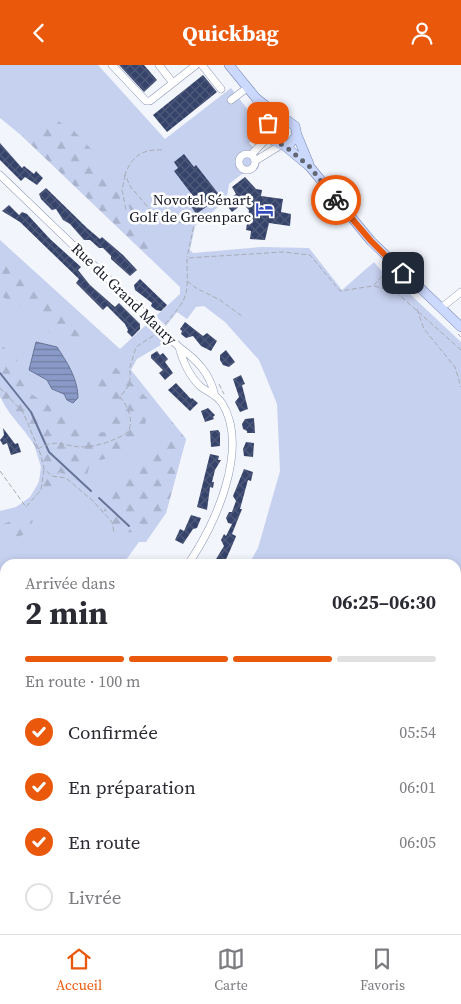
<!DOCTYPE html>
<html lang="fr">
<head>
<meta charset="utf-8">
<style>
	body { margin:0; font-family:"Source Serif 4",serif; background:#f7f7f7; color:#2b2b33; height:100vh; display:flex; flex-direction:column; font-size:19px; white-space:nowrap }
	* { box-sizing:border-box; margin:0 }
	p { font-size:16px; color:#7c7c81 }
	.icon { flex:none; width:28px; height:28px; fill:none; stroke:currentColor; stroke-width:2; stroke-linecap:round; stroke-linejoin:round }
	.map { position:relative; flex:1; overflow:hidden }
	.panel { position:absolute; left:0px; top:494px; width:461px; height:376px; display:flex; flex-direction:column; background:#fff; border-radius:15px 15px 0 0; box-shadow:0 2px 8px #0003 }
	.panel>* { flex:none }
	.pin { position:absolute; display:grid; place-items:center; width:42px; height:42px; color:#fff; margin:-21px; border-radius:10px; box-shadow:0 2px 8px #0006 }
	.courier { position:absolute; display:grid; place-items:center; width:50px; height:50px; margin:-25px; border:4px solid #ea580c; border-radius:50%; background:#fff; color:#222; box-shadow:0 1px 6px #0007 }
	.head em { font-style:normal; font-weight:700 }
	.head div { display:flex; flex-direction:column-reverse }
	.head { display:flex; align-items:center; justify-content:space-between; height:85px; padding:0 25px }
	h1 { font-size:32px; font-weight:700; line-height:38px }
	.bar { display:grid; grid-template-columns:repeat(4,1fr); gap:8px 5px; align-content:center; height:60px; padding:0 25px }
	.bar i { height:6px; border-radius:4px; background:#e1e1e2 }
	.bar .current { background:#ea580c }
	.bar p { grid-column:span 4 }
	ol { padding:0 25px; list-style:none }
	li { display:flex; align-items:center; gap:15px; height:55px }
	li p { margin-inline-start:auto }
	li .icon { padding:5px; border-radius:50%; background:#ea580c; color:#fff; stroke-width:4 }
	li:last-child { color:#7c7c81 }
	li i { width:28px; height:28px; border:2px solid #e1e1e2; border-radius:50% }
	header { display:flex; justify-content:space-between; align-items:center; height:65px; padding:0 25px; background:#ea580c; color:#fff; font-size:22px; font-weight:700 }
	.dock { display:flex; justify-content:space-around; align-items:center; height:70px; border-top:1px solid #e1e1e2; background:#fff; font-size:14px; color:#7c7c81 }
	.dock a { display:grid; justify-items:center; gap:2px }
	.dock .current { color:#ea580c }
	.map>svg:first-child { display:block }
</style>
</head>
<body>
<header><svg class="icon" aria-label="back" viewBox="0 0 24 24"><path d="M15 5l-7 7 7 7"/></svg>Quickbag<svg class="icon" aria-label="person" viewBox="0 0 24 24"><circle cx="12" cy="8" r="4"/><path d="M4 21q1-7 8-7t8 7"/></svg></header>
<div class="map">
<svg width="461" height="869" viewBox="0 0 461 869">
	<defs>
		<pattern id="forest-firs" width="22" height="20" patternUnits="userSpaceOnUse" patternTransform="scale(1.25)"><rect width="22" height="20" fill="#c6d1ef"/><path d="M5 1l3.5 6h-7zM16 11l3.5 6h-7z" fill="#a9b3cd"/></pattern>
		<pattern id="water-rules" width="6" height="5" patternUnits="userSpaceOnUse" patternTransform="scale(1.25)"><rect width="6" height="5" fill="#8a9ac8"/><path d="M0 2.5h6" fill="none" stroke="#707da2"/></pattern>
		<pattern id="building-cross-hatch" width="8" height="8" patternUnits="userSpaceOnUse" patternTransform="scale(1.25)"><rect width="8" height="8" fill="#354269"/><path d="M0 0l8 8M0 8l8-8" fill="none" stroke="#4f5a7a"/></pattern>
	</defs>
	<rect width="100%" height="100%" fill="#f3f5fc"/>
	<path fill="#c6d1ef" d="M0,0H98L165,74L231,23L260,60L258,70L249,78L264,93L260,96L258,104L250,109H242L229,119L227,132L222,139L195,161L190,185L193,188L261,182L309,183L342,225L374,197L388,214L395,215L461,277V695L456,697V499H249L258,483L280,406L277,339L259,295L225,257L204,241L196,242L187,254L177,247L166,261L156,251L180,229V222L22,71L0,53Z
		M0,175L120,284L147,259L166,277L137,294L131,305L186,374L166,448L146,477H139L123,499H5V607L0,610V446L16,442L30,432L39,417L41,402L34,379L0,332Z
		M5,717V844L0,846V719Z
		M114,865H263L265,869H115Z"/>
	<path fill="url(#forest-firs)" d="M56,55L73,65L91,84L92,106L108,115L119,128L124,149L138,166L140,164L128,140V130C151,145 152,168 149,192L22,71Z
		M0,192L83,272L65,279C45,270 51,264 38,251C29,242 12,236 0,231Z
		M0,279L17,294L18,310L28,327L91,368L106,367L112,351L98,321L99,304L115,302L149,335C144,380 136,391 91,396L86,413L80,417L59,407L55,420L35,425C57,384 15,365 1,333C0,323 0,291 0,279Z
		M172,357L186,374L166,448L150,468L123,467L102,450L117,416L128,406L137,393L160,377L167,380Z
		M29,452L33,456L26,469L0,477V460L20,453Z"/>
	<path fill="url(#water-rules)" stroke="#677498" d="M36,277L57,282C67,297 78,314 78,333L73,338L67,335L64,329L52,324L47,315L29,305Z
		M456,615H461V667L456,672Z"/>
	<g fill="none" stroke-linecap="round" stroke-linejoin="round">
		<path stroke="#677498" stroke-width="2" d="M0,308L31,347L49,387L91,426
			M99,433L129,461
			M456,752L461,753
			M150,869L151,865"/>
	</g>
	<path fill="url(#building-cross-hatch)" d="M119,0H144L157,15L144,27Z
		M203,10L217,27L167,67L153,50Z
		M0,78L22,103L24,101L34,109L36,106L43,113L37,120L25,112L21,116L0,95Z
		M184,89L194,102L196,100L221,132L196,149L191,141L196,135L174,106L178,103L174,97Z
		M245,112L256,124L262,125L261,131L283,134L281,147L291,149L290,161L269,158L265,175L250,174L251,166L246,165L249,145L246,142L240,141L232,147L225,138L236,129L232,122Z
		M46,123L87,163L100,174L102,172L123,190L137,205L130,211L111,194V191L103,183H99L90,175H84L70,159L63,155L56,144L52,145L41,134L39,129Z
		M9,140L19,150L22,147L27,149L50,174L81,202L78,205L90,220L115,242L119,238L140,259V264L132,272L127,267L128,265L125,259L107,241L103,245L76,218L79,214L52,188L20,157L2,146Z
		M140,214L167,240L161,246L156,245L151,241L152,238L135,225L134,220Z
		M185,257L203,271L207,268L217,276L211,286L201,281L193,271L186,273L181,269L182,266L180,264Z
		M226,285L235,297L229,302L223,300L220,295V290Z
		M157,286L160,290L163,288L168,294L165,297L173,308L165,315L159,308L163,305L151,293V290Z
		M241,310L245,319L242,320L248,344L240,347L235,337L239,332L233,314Z
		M176,318L191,334L192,333L198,338L190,346L168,325Z
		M208,343L215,350L213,352L214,354L205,357L201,346Z
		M254,353L255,368H247V366L243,364L242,359L245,354Z
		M3,363L15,379L18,378L21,387L11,390L7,378L3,380L0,375L4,370Z
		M218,365L220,368V381L211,382L210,366Z
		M246,377L254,378L253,392L244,391L243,384Z
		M210,389L219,391L218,395H221L215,405L212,417H214L213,423L210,422L207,445L197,442Z
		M244,404L253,407L251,416L248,415L240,444H242L232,469L236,471L235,474L224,499H213L224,481L221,475L224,469L226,471L232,459L228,458L226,453L229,447H232L236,436L233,431Z
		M191,450L201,453L197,463L193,464L183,479L175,475L180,464L184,466Z"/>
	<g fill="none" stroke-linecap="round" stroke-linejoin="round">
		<defs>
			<path id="minor" d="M112,0L146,36H150L196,0
				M159,0L173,18
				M202,0L221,24
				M231,35L247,23
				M239 97a8 8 0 1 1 16 0a8 8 0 1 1-16 0Z
				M251,90L271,69
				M255,96L281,80
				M0,110L179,282C183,297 189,311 201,322C208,327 217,330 222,338C250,383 215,461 188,499
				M441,243L461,227
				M179,282C197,295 210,308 215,331
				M0,664L5,662
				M456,841L461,842
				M96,865L97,869
				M313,868L322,865
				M457,868L461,848
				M351,869L364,865"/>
			<path id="major" d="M229,0L256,33L284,55
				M256,33L271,65L274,76L281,80H289L297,70L295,61L288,56L276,58L271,65
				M297,70L309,99
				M285,81L310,102L371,176L461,262
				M456,703L461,702
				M0,853L5,851"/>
		</defs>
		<use href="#minor" stroke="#8a96b6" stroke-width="8"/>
		<use href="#major" stroke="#7686b2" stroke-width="10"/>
		<path stroke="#a8abb4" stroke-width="1" stroke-dasharray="5 2.5" stroke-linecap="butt" d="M162,85C143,84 133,90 125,109L130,121L162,159L195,156L187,192
			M125,110L122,125L126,145
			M187,216L196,223L220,235L243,252
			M374,221L396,227L461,285
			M417,244L424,264L455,302L461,322
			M165,259C191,230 187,230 187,193L283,187L310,190L340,226L373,221L389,204
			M458,269L461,272
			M219,319L224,329
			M0,323L23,347L41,390L44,404L52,411L66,413L93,436L112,457L114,467
			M38,384C56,373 62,381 81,382C96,382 114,376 127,368C135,357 128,341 120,332L130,319V302L136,282L156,269
			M0,406L26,442L41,425L44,404
			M456,715L461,714
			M456,775L461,776
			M0,865L5,864
			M105,865V869
			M266,865L267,869"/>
		<use href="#minor" stroke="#fff" stroke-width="7"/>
		<use href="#major" stroke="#ccd9fe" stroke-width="9"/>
	</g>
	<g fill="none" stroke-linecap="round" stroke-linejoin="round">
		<path stroke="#636772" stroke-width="5" stroke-dasharray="0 9" d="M268,58L274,76L285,81L310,102L336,135"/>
		<path stroke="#ea580c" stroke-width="6" d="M336,135L371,176L403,208"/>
	</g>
	<defs>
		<symbol id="hotel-bare" viewBox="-9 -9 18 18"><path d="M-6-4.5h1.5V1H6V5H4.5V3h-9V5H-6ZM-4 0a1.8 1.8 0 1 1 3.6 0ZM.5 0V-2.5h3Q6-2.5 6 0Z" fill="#354cbe" stroke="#fff" stroke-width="2.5" paint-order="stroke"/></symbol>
	</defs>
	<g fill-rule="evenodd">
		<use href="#hotel-bare" x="252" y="132" width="25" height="25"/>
	</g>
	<g text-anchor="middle" stroke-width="5" stroke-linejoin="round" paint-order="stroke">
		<g font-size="15" fill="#161a27" stroke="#fff" text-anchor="end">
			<text x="251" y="140">Novotel Sénart<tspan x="251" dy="17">Golf de Greenparc</tspan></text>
		</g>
		<g font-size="15" fill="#161a27" stroke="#fff">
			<text transform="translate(124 229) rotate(44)" y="5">Rue du Grand Maury</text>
		</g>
	</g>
</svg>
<div class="pin" style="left:268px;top:58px;background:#ea580c"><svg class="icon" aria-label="bag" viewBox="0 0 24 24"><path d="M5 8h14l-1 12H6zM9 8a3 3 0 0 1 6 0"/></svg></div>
<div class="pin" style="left:403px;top:208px;background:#1f2937"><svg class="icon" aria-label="home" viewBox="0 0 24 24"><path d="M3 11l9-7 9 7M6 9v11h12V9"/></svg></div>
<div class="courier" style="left:336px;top:135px"><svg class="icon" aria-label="bike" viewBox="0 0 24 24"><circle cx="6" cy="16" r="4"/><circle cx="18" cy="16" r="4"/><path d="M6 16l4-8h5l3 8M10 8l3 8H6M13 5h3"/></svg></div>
<section class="panel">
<div class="head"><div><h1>2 min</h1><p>Arrivée dans</p></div><em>06:25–06:30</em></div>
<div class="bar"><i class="current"></i><i class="current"></i><i class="current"></i><i></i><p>En route · 100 m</p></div>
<ol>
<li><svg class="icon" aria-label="check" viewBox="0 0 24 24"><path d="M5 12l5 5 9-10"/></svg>Confirmée<p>05:54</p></li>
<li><svg class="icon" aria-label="check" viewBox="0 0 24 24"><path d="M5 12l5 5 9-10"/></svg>En préparation<p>06:01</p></li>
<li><svg class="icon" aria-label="check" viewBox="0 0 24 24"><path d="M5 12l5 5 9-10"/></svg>En route<p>06:05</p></li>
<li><i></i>Livrée</li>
</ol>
</section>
</div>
<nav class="dock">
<a class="current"><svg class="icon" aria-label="home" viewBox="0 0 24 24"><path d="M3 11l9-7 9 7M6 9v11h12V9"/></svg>Accueil</a>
<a><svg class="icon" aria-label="map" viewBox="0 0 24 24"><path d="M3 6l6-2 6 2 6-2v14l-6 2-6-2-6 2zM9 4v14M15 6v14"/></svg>Carte</a>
<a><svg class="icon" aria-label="saved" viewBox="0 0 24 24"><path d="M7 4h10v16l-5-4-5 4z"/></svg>Favoris</a>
</nav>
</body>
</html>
